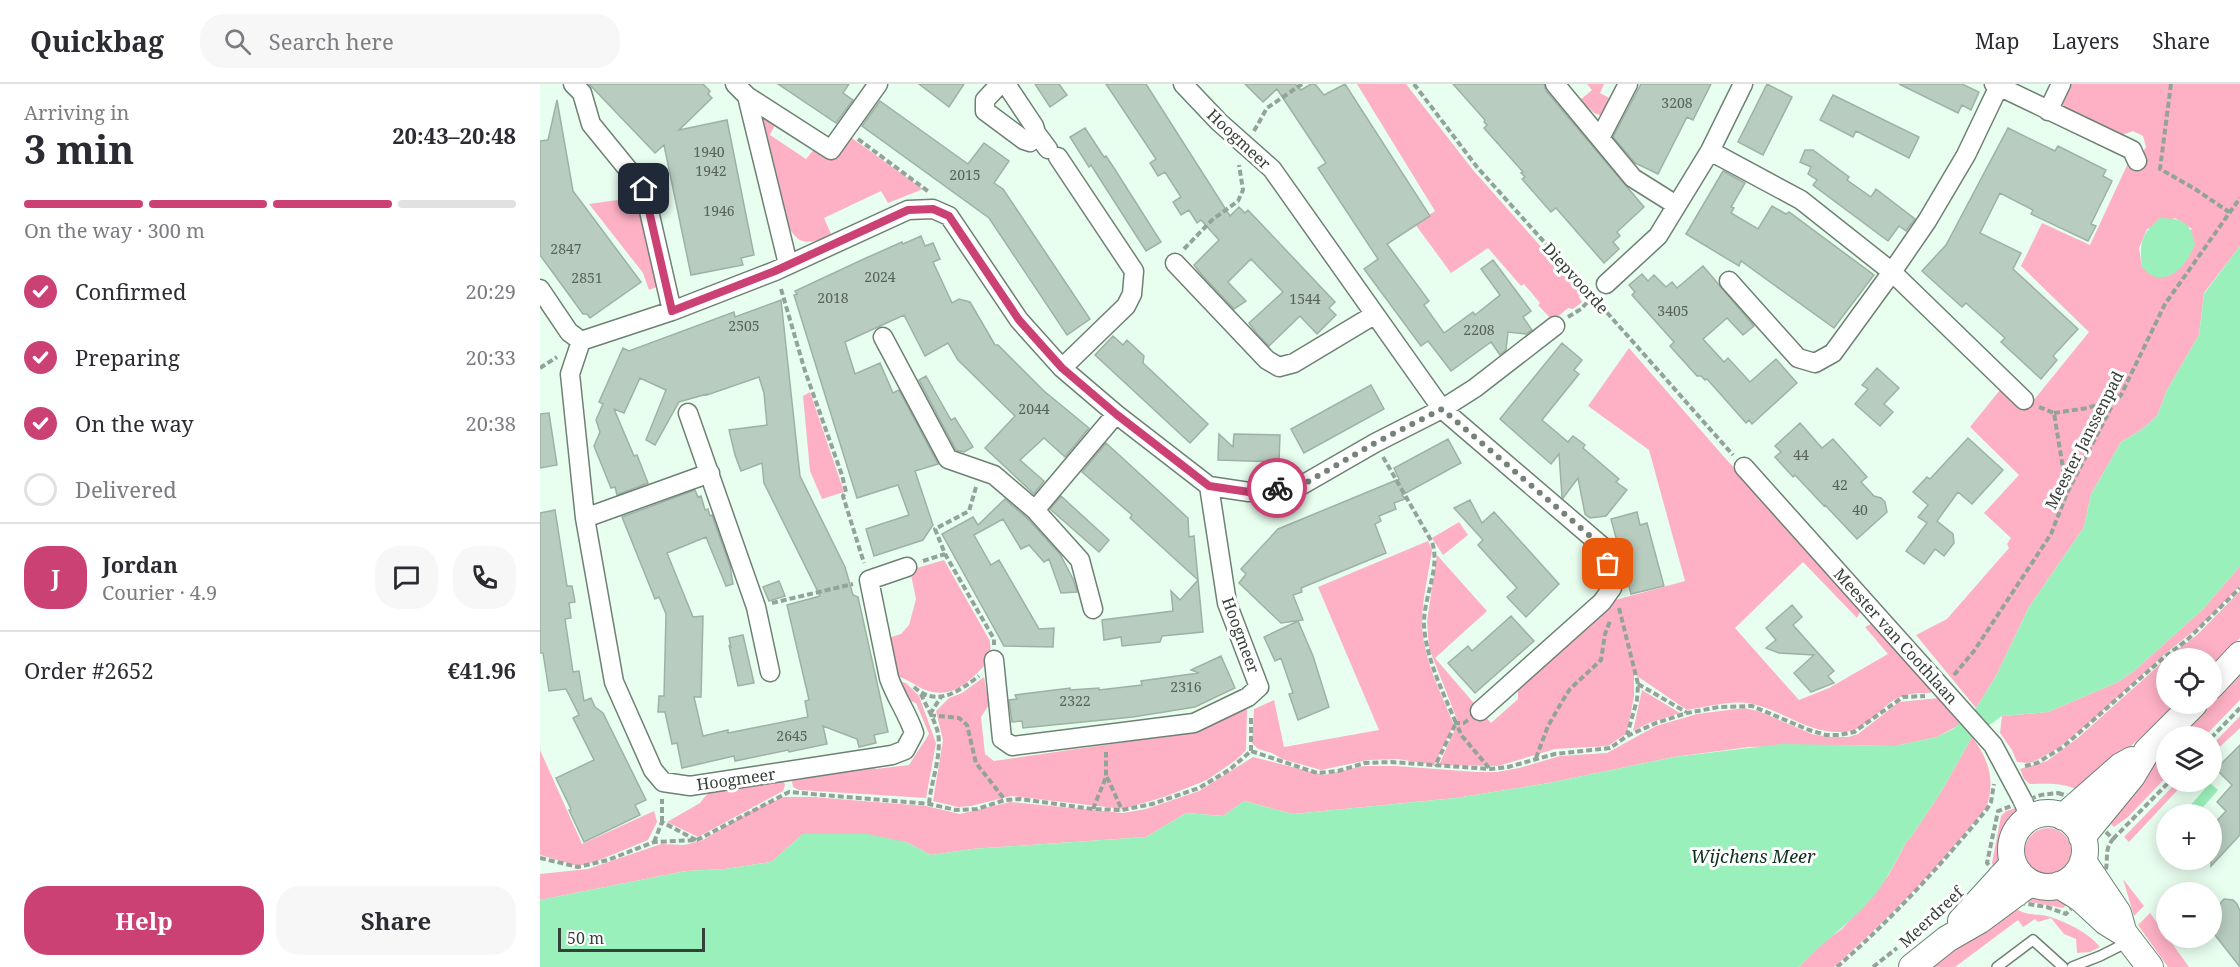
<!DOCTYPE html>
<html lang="en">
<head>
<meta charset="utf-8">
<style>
	body { margin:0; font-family:"Noto Serif",serif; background:#f7f7f7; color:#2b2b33; height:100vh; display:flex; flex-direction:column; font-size:22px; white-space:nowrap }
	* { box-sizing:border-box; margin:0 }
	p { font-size:20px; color:#7c7c81 }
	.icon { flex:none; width:33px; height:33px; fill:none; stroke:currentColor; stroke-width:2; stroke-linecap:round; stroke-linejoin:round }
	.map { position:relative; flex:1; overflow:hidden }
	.side { display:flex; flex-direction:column; background:#fff; width:540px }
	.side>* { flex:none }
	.buttons { position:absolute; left:1616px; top:564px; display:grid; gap:12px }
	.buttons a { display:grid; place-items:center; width:66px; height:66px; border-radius:50%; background:#fff; box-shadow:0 3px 15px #0003; font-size:30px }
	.scale { position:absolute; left:18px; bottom:15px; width:147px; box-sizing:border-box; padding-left:6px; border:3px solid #363f39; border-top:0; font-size:16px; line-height:21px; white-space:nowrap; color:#363f39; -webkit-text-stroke:4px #fff; paint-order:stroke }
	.pin { position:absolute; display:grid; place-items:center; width:51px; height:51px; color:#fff; margin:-26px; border-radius:12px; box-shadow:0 3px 9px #0006 }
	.courier { position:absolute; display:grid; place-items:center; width:60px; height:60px; margin:-30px; border:4px solid #cc4174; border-radius:50%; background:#fff; color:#222; box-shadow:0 2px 8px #0007 }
	.head em { font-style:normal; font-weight:700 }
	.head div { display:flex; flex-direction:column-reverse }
	.head { display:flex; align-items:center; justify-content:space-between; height:102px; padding:0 24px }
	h1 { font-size:39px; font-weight:700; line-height:45px }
	.bar { display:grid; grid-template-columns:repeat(4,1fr); gap:9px 6px; align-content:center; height:72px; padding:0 24px }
	.bar i { height:8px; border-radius:4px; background:#e1e1e2 }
	.bar .active { background:#cc4174 }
	.bar p { grid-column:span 4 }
	.line { display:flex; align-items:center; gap:15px; padding:0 24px; border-top:2px solid #e1e1e2 }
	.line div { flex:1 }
	.round { display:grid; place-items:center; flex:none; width:63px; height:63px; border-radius:24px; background:#f7f7f7 }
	ol { padding:0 24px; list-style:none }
	li { display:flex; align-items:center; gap:18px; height:66px }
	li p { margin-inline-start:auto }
	li .icon { padding:6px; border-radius:50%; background:#cc4174; color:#fff; stroke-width:4 }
	li:last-child { color:#7c7c81 }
	li i { width:33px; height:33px; border:3px solid #e1e1e2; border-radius:50% }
	.button { display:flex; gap:12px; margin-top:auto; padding:12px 24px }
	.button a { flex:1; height:69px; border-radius:24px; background:#cc4174; color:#fff; font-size:24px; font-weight:700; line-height:69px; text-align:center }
	.button a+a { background:#f7f7f7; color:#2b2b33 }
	header { display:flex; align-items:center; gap:36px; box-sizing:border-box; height:84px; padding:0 30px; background:#fff; border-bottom:2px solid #e1e1e2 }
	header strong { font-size:28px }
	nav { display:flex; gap:33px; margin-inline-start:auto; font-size:21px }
	.search { width:420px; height:54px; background:#f7f7f7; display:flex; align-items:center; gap:15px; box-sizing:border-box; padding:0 21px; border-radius:24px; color:#7c7c81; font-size:22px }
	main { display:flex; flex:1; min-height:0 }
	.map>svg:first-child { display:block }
</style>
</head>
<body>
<header>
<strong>Quickbag</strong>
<div class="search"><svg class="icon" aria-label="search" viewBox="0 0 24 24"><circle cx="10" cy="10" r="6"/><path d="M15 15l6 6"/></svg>Search here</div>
<nav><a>Map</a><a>Layers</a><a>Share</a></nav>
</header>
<main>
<section class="side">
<div class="head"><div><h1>3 min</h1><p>Arriving in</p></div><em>20:43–20:48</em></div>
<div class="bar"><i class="active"></i><i class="active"></i><i class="active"></i><i></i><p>On the way · 300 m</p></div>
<ol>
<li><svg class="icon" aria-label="check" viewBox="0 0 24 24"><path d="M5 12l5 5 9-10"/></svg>Confirmed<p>20:29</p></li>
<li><svg class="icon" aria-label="check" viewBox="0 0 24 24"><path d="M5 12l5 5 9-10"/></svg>Preparing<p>20:33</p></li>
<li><svg class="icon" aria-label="check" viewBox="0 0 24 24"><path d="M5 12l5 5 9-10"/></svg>On the way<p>20:38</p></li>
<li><i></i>Delivered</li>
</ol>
<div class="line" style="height:108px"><b class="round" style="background:#cc4174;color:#fff">J</b><div><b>Jordan</b><p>Courier · 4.9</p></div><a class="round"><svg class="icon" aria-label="chat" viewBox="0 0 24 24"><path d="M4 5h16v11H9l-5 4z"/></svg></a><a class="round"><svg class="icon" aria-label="phone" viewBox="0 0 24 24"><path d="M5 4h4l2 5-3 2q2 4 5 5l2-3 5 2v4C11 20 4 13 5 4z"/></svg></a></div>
<div class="line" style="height:78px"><div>Order #2652</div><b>€41.96</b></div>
<div class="button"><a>Help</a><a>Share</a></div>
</section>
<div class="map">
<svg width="1700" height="883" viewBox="0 0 1700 883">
	<rect width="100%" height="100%" fill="#e8feef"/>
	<path fill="#feb1c5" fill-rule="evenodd" d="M817,0H866L933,86L1041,208L1039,213L1042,218L1033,225L1028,224L1013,237L998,221L1000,219L984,200L981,202L948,164L911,189L875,140L895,127Z
		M1047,0H1064L1060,9L1073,16L1062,32L1054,29L1040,16L1052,6Z
		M1529,0H1700V162L1664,209L1659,251L1627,306L1617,332L1601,346L1581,358L1551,410L1544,443L1489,523L1456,592L1436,624L1376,551L1407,535L1469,464L1467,460L1471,454L1444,429L1479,391L1430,343L1464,301L1489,322L1549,248L1481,182L1502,139L1550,161L1589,77L1596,80L1606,63L1603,52L1593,47L1582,51L1580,54L1517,23ZM1635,134L1652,145L1602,183L1599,164L1607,145Z
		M221,26L237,37L230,51L266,75L276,63L309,52L383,105L348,119L341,107L284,134L291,150C267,163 255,161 245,134Z
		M99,113L117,203L109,206L103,189L49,120Z
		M1089,264L1185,374L1322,524L1317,534L1263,478L1195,544L1259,616L1289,604L1348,570L1325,543L1335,538L1394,603L1390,609C1378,609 1365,609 1354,616C1338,626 1325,647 1304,648C1265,650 1242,624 1207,619C1188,617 1166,623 1147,626L1094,590V612L1087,649L1068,662L1015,665L958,682L899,681L918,638L889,564L887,537L897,471L947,527L895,574L951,639L978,615V601L1072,517L1145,497L1109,366L1048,322Z
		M270,308L304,408L282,415L270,387L263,312Z
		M919,438L928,451L903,471L892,454Z
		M888,457L892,466C888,495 878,529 884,558C889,587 903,614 914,641L894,681L858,675L828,676L781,686L742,675L732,669L718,665L712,659L714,625L734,616L744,663L839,646L778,503Z
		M404,476L450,557L451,575C431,595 414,618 383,605C372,600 366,593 353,592L348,554L361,550L369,541L376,515L370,486Z
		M1700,482V502L1659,543L1627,568L1557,632L1517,665L1493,678L1487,679L1477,678L1472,666L1460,649L1462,632L1508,628L1578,598L1594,587L1663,525Z
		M1700,507V554L1671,583V574H1627L1658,550Z
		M1626,575V620H1635L1610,645L1540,708C1526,698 1507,700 1490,700L1484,695L1480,685L1507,677L1539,653Z
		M1700,588V616L1665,652H1637Z
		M444,593L449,621L441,633L445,670L454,677L647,649L707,625L706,666L696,676L667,696L624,713L583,725L471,712L431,722L418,723L393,717L403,656L396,627L409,614L422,609Z
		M358,597L366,599L379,612L396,659L386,714L259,706L253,703L251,693L329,681L336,685L369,681L389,650L376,619L364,615Z
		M1102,606L1140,629L1109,639L1093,647Z
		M1399,614L1421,640L1397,653L1355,662L1280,661L1209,663L1134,673L1009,699L916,714L753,730L704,717L683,732L646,729L606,753L432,765L391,771L366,758L263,750L231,778L185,785L146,787L0,816V790L48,785L121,760L144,761L161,757L211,727L244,713H273L386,722L420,730L470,718L583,729L606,725L659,707L713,673L784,691L824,682H856L936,688H957L979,684L1020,672L1067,669L1116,642L1157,630L1204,624L1218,627L1272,650L1288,653H1308L1318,650L1359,618Z
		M1700,632V644L1671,671V662Z
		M1432,653C1447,673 1455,693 1448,718C1446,727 1435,736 1429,744C1389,794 1342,840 1294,883H1259L1280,861L1302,845L1348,792L1367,757L1371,753L1401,708Z
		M1626,664V693L1588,733L1574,743L1566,735Z
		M0,666L42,760L114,727L117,738L108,756L57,777L38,782L0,771Z
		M243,695L245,701L243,707L158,753L127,738L160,719L171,705Z
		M1637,698H1645L1589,758L1584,753Z
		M1476,724L1474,738L1466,752L1463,774L1453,783L1452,779L1461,732L1466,727Z
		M1485 767a23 23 0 1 1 46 0a23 23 0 1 1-46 0Z
		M1583,795L1604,822L1594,832Z
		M1496,809L1513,811L1530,818L1523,824L1485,817Z
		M1470,820C1485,834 1494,828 1511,833C1528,839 1549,849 1560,863L1550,868L1537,869L1536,855L1524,850L1511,834L1498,838L1495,835L1483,843L1478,836L1415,883H1386Z
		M1610,829L1649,883H1628L1598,841Z"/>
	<path fill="#9af0ba" d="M1620,134C1643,135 1650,137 1655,160C1649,176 1634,199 1613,192C1609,190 1605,186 1602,183C1599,159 1601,150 1620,134Z
		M1700,162V482L1663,525L1594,587L1578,598L1508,628L1462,632L1432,653L1401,708L1371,753L1367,757C1356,776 1347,796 1333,813C1311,839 1282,858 1259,883H0V816L146,787L185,785L231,778L263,750H327L366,758L391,771L432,765L606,753L646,729L683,732L704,717L753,730L916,714L1009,699L1134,673L1243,660L1354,662L1397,653L1413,645L1436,624L1456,592L1489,523L1544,443L1551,410L1581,358L1601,346L1617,332L1627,306L1659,251L1664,210Z
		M1670,699L1678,706L1657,730L1649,723Z"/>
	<path fill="#b8cdbf" stroke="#9db2a4" stroke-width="1.5" d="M49,0H163L170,7L168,10L172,14L139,46L187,36L214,171L201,174L203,181L151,191L124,61L115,69Z
		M238,0H309L303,9L313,16L296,39Z
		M379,0H424L409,23Z
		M495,0H519L527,11L510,23Z
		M566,0H606L690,132L699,123L705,129L708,126L795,218L789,224L796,231L777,250L760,232L729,262L718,251L709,239L743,208L711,175L688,198L706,217L694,225L661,190L654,181L679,156L661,136L657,139L649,126L641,131L633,118L641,113L625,88L618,92L610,79L616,75Z
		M705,0H755L761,6L771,0H775L784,11L805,0L890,132L847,160L889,217L884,221L904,249L933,228L935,231L960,211L941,185L953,176L991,227L983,233L992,246L986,250L968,248L966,266L960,271L951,258L911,287L888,257L881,262L824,185L838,175L778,84L786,79L737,5L723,18Z
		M913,0H1004L1006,7L1104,123L1077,148L1080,152L1073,158L1079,165L1064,179L1016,124L1011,128L982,95L985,93L981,89L983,88L944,44L947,41L944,38L945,36Z
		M1101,0H1171L1153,36L1147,33L1118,90L1095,79L1073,53Z
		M1227,0L1252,13L1223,71L1198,58Z
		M1359,0H1422L1439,8L1431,26L1422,21L1418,29Z
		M1293,11L1379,53L1369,74L1316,47L1313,53L1280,36Z
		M17,16L33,107L101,198L50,234L47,230H43L0,171V57L8,56Z
		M340,17L428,80L444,59L469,77L454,99L463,105L550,235L527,251L449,134L322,42Z
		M545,44L564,73L566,72L574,84L621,158L606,167L551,81L549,83L530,53Z
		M1468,44L1515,67L1518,62L1566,86L1563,92L1572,97L1551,140L1556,142L1548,157L1491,130L1493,126L1460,109L1440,149L1481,169L1473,185L1538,245L1513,272L1517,276L1501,295L1461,258L1465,254L1426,219L1422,223L1382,187L1406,161Z
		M1265,66H1273L1309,93L1307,96L1331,113L1336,105L1375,135L1366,147L1359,142L1348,157L1273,101L1277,96L1268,90L1271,83L1260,78Z
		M1183,87L1205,99L1191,123L1194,124L1191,129L1218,145L1232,122L1246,130L1249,128L1334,191L1294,244L1201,177L1199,182L1146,150Z
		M381,152L385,162L393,159L400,175L393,178L412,219L419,215L430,218L455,261H458L504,307L549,344L525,373L504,354L480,376L504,397L494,410L445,364L475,332L418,276L408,259L385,272L364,231L305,258L315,290L340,279L353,309L359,306L398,380L375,387L393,441L383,456L334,472L326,445L369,431L358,401L317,414L254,211L257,210L255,207L326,174L362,158L363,160Z
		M1163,182L1214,242L1203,251L1187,234L1163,255L1184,278L1188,274L1210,298L1236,275L1257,299L1212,340L1209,336L1206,339L1167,295L1165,296L1161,292H1157L1138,271L1130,262L1134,258L1092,211L1095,208L1089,201L1102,190L1108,197L1114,191L1126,203L1132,198L1137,204Z
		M241,216L260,392L305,483L313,511L318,513L348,648L334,651L336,659L319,663L317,655L283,642L287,660L249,668L248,666L195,677L194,672L142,684L137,659L132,660L125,628H118L119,612H124L126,530L119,513L115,515L82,433L155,406L158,413L161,412L165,426L168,425L170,432L172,431L190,482L193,500L186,502L166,453L127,469L153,533L163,532L161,613H154L163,652L188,646V649L268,633L265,617L269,616L247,521L280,512L224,399L222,379L201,387L195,371L189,346L227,341L224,309L219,293L167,311V310L139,318L115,361L106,356L126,306L100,294L84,329L74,325L94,372L97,371L108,399L77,411L75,403L71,404L54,362L60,348L56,336L63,320L59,318L83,264L89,267L194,228L195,233Z
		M573,252L583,261L587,256L604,272L603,279L668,340L650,359L555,271Z
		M1022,259L1042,276L1034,286L1039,290L1002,336L1028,358L1033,352L1045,361L1043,364L1079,395L1076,398L1087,406L1066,432L1050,434L1045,430L1038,394L1023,414L1022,413L1019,370L1011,380L960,335Z
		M1337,284L1359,304L1344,320L1353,328L1340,342L1315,320L1328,305L1322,301Z
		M386,292L411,336L415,334L433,363L424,368L416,366L379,296Z
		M831,301L844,325L764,369L751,345Z
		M9,329L17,381L0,384V330Z
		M1260,339L1282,364L1293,355L1327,393L1321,398L1334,412L1341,414L1345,418L1347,428L1317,455L1285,421L1284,422L1255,391L1253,393L1235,373L1241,368L1235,362Z
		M679,350L693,363L694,350L740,351L739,378L678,376Z
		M1428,354L1463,386L1432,420L1418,408L1397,437L1413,450L1414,459L1404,472L1395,465L1384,480L1366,467L1387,439L1378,433L1388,421L1373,408L1387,393L1390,395Z
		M908,355L921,379L862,411L865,415L854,419L856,425L839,432L841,437L835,440L846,469L761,504L762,508L753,511L763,536L741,539L699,499L706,490L701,485L738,445L859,395L854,384Z
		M566,359L648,434L649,453L654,452L663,548L622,552L620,558L582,562L581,553L564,556L562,536L633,527L631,507L640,516L658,496L590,434L592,431L542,388Z
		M521,412L569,456L559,468L510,425Z
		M465,415L487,434L520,470L533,495L537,508L521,509L509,475L504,478L489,461L481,465L463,435L434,451L451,481L459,476L499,545L514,544L513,563L464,562L402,450L433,433L438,441Z
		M930,416L942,439L954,428L1019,500L986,533L967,513L977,504L938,461L943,456L914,424Z
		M15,426L27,502H32L35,518L29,519L31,534L25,535L33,588L39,587L44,617L51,614L55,623L63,629L106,716L95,721L100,731L44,758L29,726L31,725L16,694L54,676L33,634L39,631L26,605L9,607L3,569H0V429Z
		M1097,428L1100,441L1107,439L1124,502L1091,510L1071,435Z
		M239,497L245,512L229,517L223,503Z
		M1252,521L1262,533L1253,541L1294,587L1288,592L1294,599L1271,608L1254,589L1274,571L1239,569L1226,564L1236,556L1226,544Z
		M971,532L994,557L935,609L908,579L928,562L932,567Z
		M758,537L773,572L789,623L758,636L749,610L753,609L741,574L735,577L724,553Z
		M203,551L214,599L198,602L189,561L191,564L189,554Z
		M681,572L695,604L655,623L593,633L483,644L482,637L472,638L469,616L477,615L475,611L530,604V606L559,604V606L602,601L601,597L659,589L651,586Z
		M1700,661V751L1671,782V743L1686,727L1677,718L1692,701L1676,685Z
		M1684,815L1693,816L1697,820L1700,827V883L1671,846V832L1677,827L1678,822Z"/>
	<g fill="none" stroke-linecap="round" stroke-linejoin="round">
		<defs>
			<path id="lane" d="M1457,883L1493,856L1523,883
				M1532,883L1560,872L1588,858"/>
			<path id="street" d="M33,0L42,9L51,40L104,105L132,227
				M195,0L207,12L248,180
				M460,0L445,16V27L484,56L490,58L496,49L508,65
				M466,0L494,42L496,49
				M643,0L679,38L732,85L902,325L1063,463L1072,504L1062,518L940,627
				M1015,0L1093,94L1136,121
				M1454,0L1592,66L1597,77
				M207,12L291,66L338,0
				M1508,27L1521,0
				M1060,54L1088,0
				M1170,67L1261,116L1352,188L1484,316
				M518,73L594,187L592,210L586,222L522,284
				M635,179L727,276L739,283L754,279L834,231
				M1189,197L1258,274L1275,279L1293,269L1352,188L1387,137L1426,71L1459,2
				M1066,200L1118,152L1170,67L1203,0
				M0,205L29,248L41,257
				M343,253L408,375L454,391L495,426L540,476L553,525
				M41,257L132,227L235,187L368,126L393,125L409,132L479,236L522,284L576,330L669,402L709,408L762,401L835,359L902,325L935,304L1015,242
				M41,257L30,290L45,434L74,598L113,686L123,698L150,702L352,671L365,666L374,649C368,630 356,614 349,594L329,496L367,483
				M148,329L216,523L230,588
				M1204,383L1453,661L1483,717L1490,734
				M495,426L576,330
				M45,434L170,389
				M454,576L462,655L472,662L654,639L708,613L719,603L687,519L669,402"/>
			<path id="secondary" d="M1671,602L1700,571
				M1471 766a37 37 0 1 1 74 0a37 37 0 1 1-74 0Z
				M1523,733L1581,682L1592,676
				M1542,753L1592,692L1607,667L1654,620
				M1543,777L1578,829L1582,843
				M1519,801L1540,814L1566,838L1584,849L1610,883
				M1421,837L1473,780
				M1372,883L1407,855L1440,836L1490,799"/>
		</defs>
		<use href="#lane" stroke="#6e8174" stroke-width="12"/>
		<use href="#street" stroke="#6e8174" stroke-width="21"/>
		<use href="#secondary" stroke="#6e8174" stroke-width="28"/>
		<path stroke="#93a399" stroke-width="4" stroke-dasharray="6 3" stroke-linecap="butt" d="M874,0L937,83L1048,207
			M1631,0L1620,85L1655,105L1689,128
			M714,47L727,24L762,0
			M318,55L389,108
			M644,165L672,136L698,117L703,106L699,81
			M241,205L265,287L302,391L306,408L303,412L324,479
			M1055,215L1193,371
			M1028,233L1041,225L1054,211
			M0,284L17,273
			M1499,323L1514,329L1527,409
			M1514,329L1548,324L1579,312
			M843,373L892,458C901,484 883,514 884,541C886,575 903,608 916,639L895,682
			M436,403L429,427L395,445L405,470L454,555V561
			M383,477L405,470
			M232,519L313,500
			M1079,524L1098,600L1097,616L1087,651
			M1414,591L1434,567L1511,450L1527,409L1573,320L1581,311L1625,220L1700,114
			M1098,600L1146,628
			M374,603C397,624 419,607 439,592
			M381,610C386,622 395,636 398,649C402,672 391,697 389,720
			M390,630L401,613
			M390,631L419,634L427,641L436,679L465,716
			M928,636L924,639H916L922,652L950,685
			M1671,654L1700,624
			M711,667V632
			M996,674L1008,642L1023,616L1030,605L1061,576L1065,550L1070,537
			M1485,682L1497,679L1523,663L1622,575L1647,556L1700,504
			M567,693L582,726
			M1518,709L1531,713L1573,755C1562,768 1571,779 1563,791C1553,805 1538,817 1526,830L1507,823L1482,819L1447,779L1458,727L1501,711Z
			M553,725L566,693V668
			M122,738V715
			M1573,755L1629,698
			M114,758L122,738L156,756
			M0,774L38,783L68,776L114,758L157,756L249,708L389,720L416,726L437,725L465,716L480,715L553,725L582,726L612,720L659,704L689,686L711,667L777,689L798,687L825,679L851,678L950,685L968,683L1015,670L1070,664L1087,652L1116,639L1147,629L1179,623L1212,622L1269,646L1286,651H1299L1314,648L1363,613L1385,612
			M1363,859L1402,824
			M1297,883C1352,835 1401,781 1447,725L1451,718L1454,700
			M1333,883L1357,864"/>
		<use href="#lane" stroke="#fff" stroke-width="9"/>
		<use href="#street" stroke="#fff" stroke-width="18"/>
		<use href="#secondary" stroke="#fff" stroke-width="26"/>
	</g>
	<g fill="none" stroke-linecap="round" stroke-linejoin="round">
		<path stroke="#748279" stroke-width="6" stroke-dasharray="0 10.8" d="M737,404L762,401L835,359L902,325L1063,463L1068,480"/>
		<path stroke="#cc4174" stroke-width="8" d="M104,105L132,227L235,187L368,126L393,125L409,132L479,236L522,284L576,330L669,402L709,408L737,404"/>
	</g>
	<g text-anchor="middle" stroke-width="6" stroke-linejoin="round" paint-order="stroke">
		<g font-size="14" fill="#56625a">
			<text x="1137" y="24">3208</text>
			<text x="169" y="73">1940</text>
			<text x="171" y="92">1942</text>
			<text x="425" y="96">2015</text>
			<text x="179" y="132">1946</text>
			<text x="26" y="170">2847</text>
			<text x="340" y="198">2024</text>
			<text x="47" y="199">2851</text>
			<text x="293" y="219">2018</text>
			<text x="765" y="220">1544</text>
			<text x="1133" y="232">3405</text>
			<text x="204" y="247">2505</text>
			<text x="939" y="251">2208</text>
			<text x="494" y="330">2044</text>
			<text x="1261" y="376">44</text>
			<text x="1300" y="406">42</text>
			<text x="1320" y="431">40</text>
			<text x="646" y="608">2316</text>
			<text x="535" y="622">2322</text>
			<text x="252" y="657">2645</text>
		</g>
		<g font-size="16" fill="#363f39" stroke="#fff">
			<text transform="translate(699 55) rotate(43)" y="6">Hoogmeer</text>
			<text transform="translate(1036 194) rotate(48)" y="6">Diepvoorde</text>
			<text transform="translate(1544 356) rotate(-63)" y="6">Meester Janssenpad</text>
			<text transform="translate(701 551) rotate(70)" y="6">Hoogmeer</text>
			<text transform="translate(1356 552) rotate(48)" y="6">Meester van Coothlaan</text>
			<text transform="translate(196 695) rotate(-8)" y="6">Hoogmeer</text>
			<text transform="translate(1391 833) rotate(-43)" y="6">Meerdreef</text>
		</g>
		<g font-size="18" font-style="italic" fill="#0c321d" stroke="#fff">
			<text x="1213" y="779">Wijchens Meer</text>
		</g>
	</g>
</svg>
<div class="buttons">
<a><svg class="icon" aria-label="locate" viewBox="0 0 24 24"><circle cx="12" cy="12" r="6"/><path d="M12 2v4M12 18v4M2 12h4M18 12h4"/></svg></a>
<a><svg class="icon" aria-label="layers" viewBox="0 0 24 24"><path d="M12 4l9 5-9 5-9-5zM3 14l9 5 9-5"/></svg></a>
<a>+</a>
<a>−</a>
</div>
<div class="scale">50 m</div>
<div class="pin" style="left:1068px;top:480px;background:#ea580c"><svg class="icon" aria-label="bag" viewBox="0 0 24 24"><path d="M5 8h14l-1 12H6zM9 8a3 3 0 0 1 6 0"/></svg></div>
<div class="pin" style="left:104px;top:105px;background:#1f2937"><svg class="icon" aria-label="home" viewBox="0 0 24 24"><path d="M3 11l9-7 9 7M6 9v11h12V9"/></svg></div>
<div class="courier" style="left:737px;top:404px"><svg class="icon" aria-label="bike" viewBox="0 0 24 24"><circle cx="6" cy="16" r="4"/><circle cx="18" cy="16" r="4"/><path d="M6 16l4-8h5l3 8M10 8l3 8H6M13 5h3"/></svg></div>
</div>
</main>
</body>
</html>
